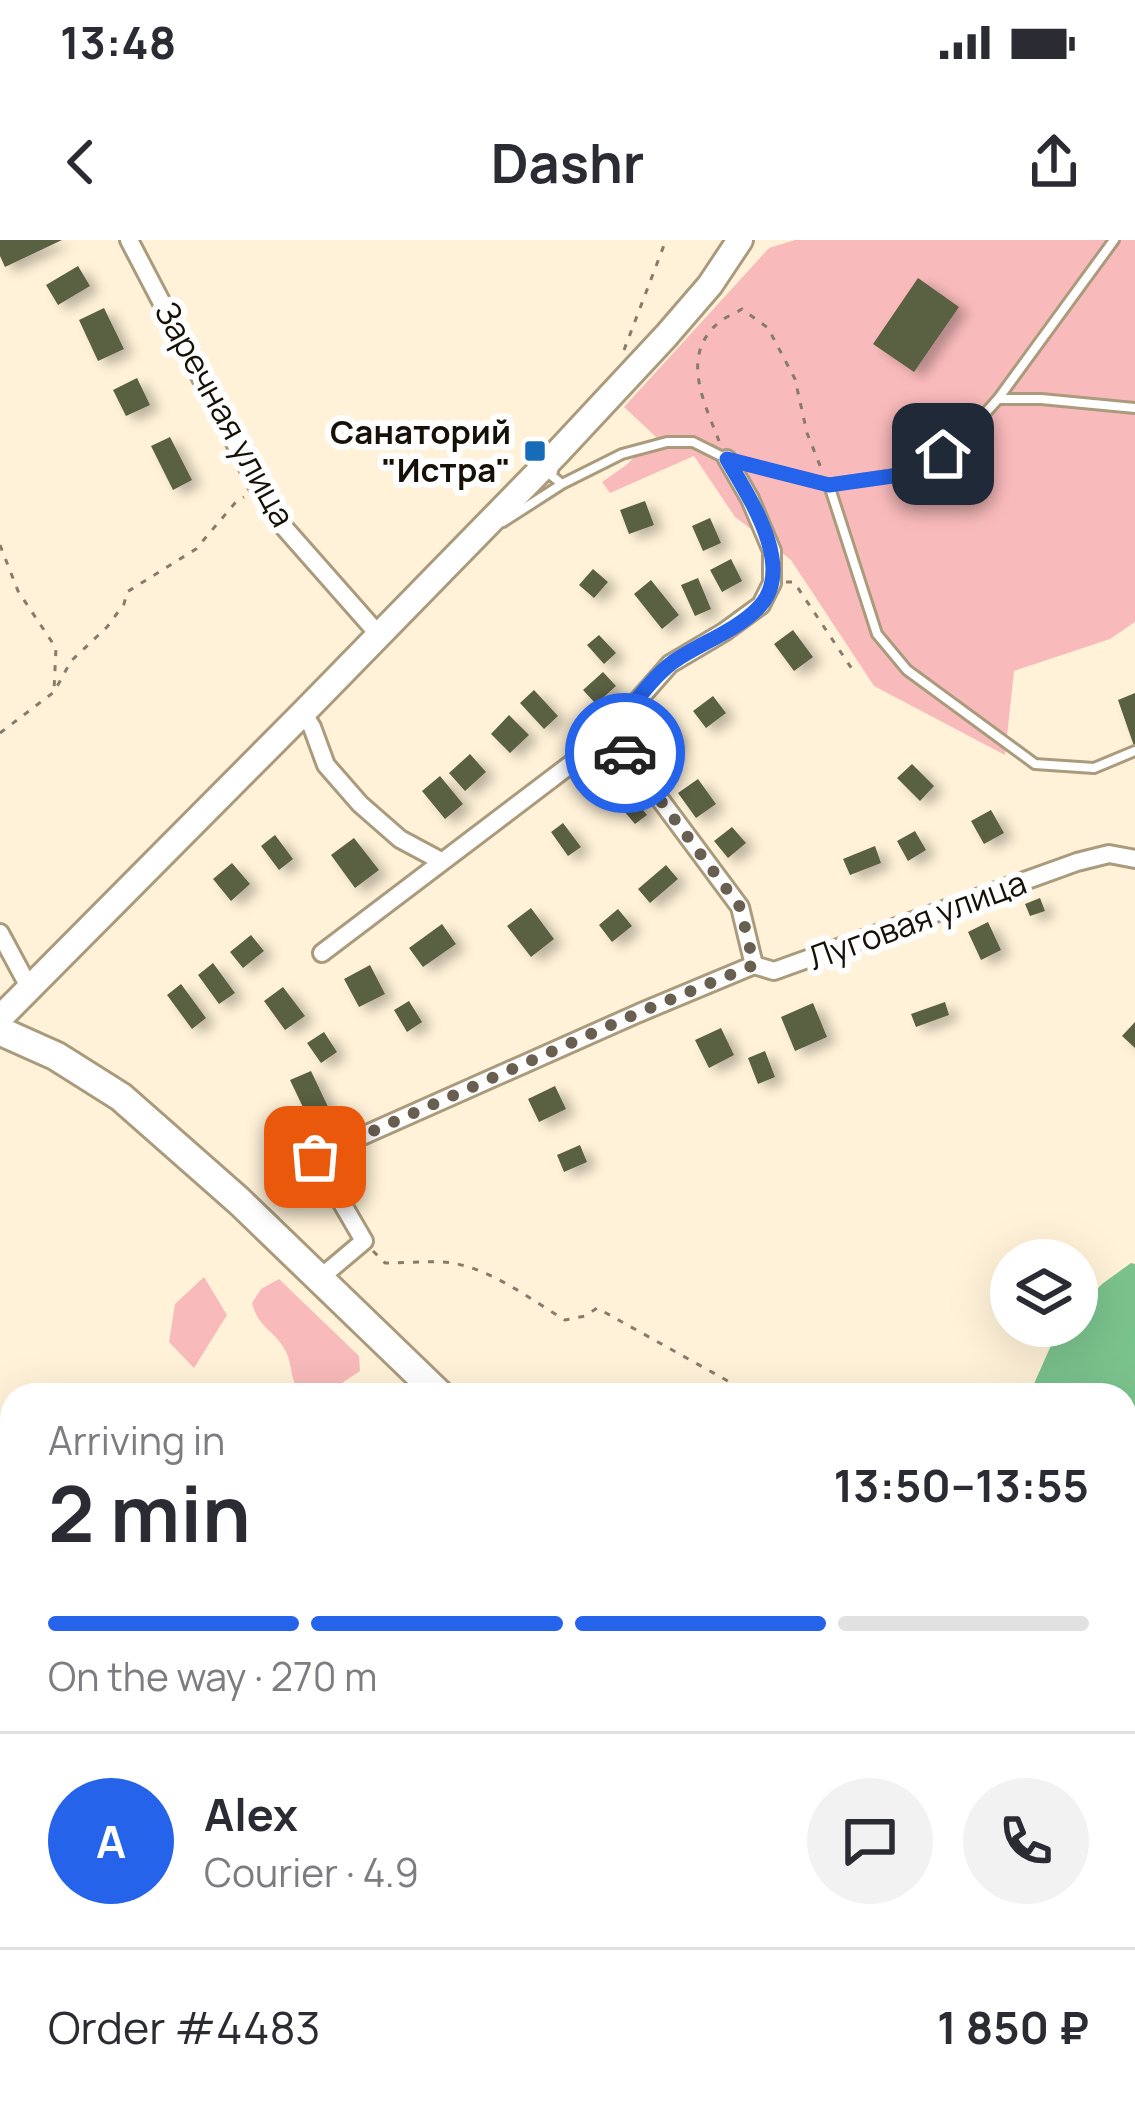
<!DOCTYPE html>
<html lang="en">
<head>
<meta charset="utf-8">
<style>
	body { margin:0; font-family:Manrope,sans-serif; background:#f2f2f3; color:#2b2b33; height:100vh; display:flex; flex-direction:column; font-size:45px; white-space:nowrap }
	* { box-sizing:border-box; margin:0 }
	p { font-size:39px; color:#7c7c81 }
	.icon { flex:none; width:66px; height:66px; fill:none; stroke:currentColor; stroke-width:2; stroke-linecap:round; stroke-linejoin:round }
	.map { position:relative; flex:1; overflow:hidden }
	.details { position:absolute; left:0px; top:1143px; width:1137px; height:744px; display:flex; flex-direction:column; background:#fff; border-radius:36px 36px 0 0; box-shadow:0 12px 48px #0002 }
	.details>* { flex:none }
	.controls { position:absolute; left:990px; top:999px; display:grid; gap:24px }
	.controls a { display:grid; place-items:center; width:108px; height:108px; border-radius:50%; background:#fff; box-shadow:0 12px 48px #0002; font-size:60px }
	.pin { position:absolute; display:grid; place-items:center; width:102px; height:102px; color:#fff; margin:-51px; border-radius:24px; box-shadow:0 6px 18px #0006 }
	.courier { position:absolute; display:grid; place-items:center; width:120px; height:120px; margin:-60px; border:9px solid #2563eb; border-radius:50%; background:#fff; color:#222; box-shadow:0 3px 15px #0007 }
	.overview em { font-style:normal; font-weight:700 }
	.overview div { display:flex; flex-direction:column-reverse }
	.overview { display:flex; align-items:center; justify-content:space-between; height:204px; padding:0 48px }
	h1 { font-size:78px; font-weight:700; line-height:90px }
	.bar { display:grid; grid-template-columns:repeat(4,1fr); gap:18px 12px; align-content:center; height:144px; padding:0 48px }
	.bar i { height:15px; border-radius:9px; background:#e1e1e2 }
	.bar .selected { background:#2563eb }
	.bar p { grid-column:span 4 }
	.line { display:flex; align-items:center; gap:30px; padding:0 48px; border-top:3px solid #e1e1e2 }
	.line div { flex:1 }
	.round { display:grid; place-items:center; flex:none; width:126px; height:126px; border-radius:63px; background:#f2f2f3 }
	.status { display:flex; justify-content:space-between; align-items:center; height:84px; padding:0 60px; background:#fff; direction:ltr }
	.status svg { height:33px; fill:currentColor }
	header { display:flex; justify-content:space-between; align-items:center; height:156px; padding:0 48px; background:#fff; font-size:54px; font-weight:700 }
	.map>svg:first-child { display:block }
</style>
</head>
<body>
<div class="status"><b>13:48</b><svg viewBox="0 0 49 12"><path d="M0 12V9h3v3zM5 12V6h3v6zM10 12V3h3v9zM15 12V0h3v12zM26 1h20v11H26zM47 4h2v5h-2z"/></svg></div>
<header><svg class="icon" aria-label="back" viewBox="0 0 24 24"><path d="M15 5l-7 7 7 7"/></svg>Dashr<svg class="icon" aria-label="share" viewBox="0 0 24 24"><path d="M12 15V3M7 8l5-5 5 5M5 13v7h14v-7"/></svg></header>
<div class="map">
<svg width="1135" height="1887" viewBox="0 0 1135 1887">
	<defs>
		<filter id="shadow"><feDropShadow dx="9" dy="5.5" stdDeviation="6" flood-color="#0004"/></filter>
	</defs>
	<rect width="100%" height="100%" fill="#fff2d8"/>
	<path fill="#f9babb" d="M795,0H1135V382L1110,399L1014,431L1005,515L874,446L791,320L735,277L694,216L610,253L602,242L625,226L656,197L624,167L769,8Z
		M204,1037L227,1075L194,1128L169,1102L175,1064Z
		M279,1039L359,1116L360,1131L324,1155H302C288,1138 294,1126 285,1110C274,1090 258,1088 252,1063L261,1049Z
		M12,1708V1780L0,1799V1751L7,1736Z"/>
	<path fill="#7bc38d" d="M1131,1023L1135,1024V1278L1125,1281V1155H1029L1053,1101L1065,1086H1077V1070L1102,1044Z"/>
	<path fill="#5a6042" filter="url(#shadow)" d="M0,0H62L5,27L0,16Z
		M78,26L90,46L58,65L46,45Z
		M918,38L959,67L914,132L873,104Z
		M104,68L124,109L98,121L79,80Z
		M137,138L150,165L126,176L113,150Z
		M170,197L192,240L173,250L151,206Z
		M645,261L654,285L629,294L620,270Z
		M710,278L721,303L703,311L692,286Z
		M731,319L742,341L722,352L710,330Z
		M593,329L608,342L594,358L579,345Z
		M698,338L711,369L695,376L681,345Z
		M651,340L679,375L662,389L634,354Z
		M793,390L813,417L794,431L774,404Z
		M599,395L616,413L604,424L587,405Z
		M603,432L616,446L596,464L583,450Z
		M534,450L558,476L544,489L520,463Z
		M1135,453V506H1134L1118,460Z
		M713,456L726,473L706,488L693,471Z
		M657,473L679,498L657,517L635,492Z
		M509,475L529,495L510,513L491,494Z
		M470,514L486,532L465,551L449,533Z
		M912,524L934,546L920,561L897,538Z
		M440,536L463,564L445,579L422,551Z
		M698,539L716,564L696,578L678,553Z
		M631,555L647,575L635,584L619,565Z
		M991,570L1004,593L984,604L971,581Z
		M563,583L581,607L568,616L551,592Z
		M732,587L746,603L728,618L714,601Z
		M915,591L926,610L908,621L897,601Z
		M275,595L293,619L279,630L261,606Z
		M354,598L379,630L355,648L331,615Z
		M875,606L881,623L850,635L843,619Z
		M232,623L250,644L231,661L213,639Z
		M666,625L678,639L650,663L638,649Z
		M1040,658L1045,671L1030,676L1025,664Z
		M531,668L554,699L531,717L507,686Z
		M618,669L632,686L612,702L599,685Z
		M988,682L1001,710L981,720L968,692Z
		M442,684L456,704L423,727L409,708Z
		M251,695L264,711L243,728L230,712Z
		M213,723L235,753L219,764L198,735Z
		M370,725L385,754L359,767L344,739Z
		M181,744L206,778L192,789L167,755Z
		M283,747L305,776L285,790L264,761Z
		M409,761L422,782L407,792L394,770Z
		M945,762L949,775L916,787L911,774Z
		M813,763L827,797L795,811L781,777Z
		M1135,782V808L1122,796Z
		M721,788L734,815L709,828L695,800Z
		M324,792L337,812L321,823L307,803Z
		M765,811L775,837L758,844L748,818Z
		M311,831L331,873L310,882L290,840Z
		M555,846L566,869L539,882L528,859Z
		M580,905L587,922L564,932L557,915Z"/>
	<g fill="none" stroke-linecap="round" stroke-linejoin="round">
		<defs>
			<path id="service" d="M999,159H1041L1135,168
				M554,226L552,236L562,244L622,214L667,202H693L727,219L829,245L921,231L965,196L998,159L1114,0
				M829,245L877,394L907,430L1035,524L1094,528L1135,511
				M503,282L562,244
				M46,1878L56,1875
				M454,1887L461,1875"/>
			<path id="minor" d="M129,0L258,247L282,285L379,395
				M303,473L312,487L326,525L360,564L400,599L441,621
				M610,492L740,667L754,725
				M0,693L29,747
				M322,713L604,499L670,424L724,392L761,365L772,343V311L750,259L727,219
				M320,1038L364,1001L315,917L639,773L754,725L774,731L1077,622L1109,614L1135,619"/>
			<path id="secondary" d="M0,778L303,473L557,213L666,96L710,45L740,0"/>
			<path id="primary" d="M0,791L56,816L121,857L239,961L440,1155
				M1125,1839L1135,1849"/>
		</defs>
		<use href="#service" stroke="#aa9b7d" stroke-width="14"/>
		<use href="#minor" stroke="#aa9b7d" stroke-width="22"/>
		<use href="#secondary" stroke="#aa9b7d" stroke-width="30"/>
		<use href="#primary" stroke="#aa9b7d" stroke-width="33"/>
		<path stroke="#867c6b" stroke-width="3" stroke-dasharray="6 9" stroke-linecap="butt" d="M624,110L666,0
			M719,201C705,164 680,117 717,84C723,78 734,74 742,69L768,88L795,139L807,193L823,233
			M0,305L18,351L56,408L54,450
			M786,342H794L854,432
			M0,493L54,452L71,421L107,387L124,364L127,352L196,309L235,263L244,257
			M373,1011L385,1023C404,1023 424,1021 443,1022C487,1025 528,1058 565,1080L585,1076L597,1068L753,1155
			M1125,1800L1135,1810"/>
		<use href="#service" stroke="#fff" stroke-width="8"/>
		<use href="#minor" stroke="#fff" stroke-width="16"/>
		<use href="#secondary" stroke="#fff" stroke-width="24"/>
		<use href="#primary" stroke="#fff" stroke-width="27"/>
	</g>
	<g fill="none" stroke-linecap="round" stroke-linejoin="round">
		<path stroke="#685f50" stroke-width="12" stroke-dasharray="0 21.6" d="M315,917L638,773L754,725L740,667L625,513"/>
		<path stroke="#2563eb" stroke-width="15" d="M625,513L610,492C630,470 649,440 673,422C700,403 737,391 760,366C796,326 748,256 727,219L829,245L921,232L943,214"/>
	</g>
	<rect fill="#176cba" stroke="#fff" stroke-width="4.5" x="523" y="199" width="24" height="24" rx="6"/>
	<g text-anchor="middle" stroke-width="12" stroke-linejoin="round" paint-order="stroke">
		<g font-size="33" fill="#161006" stroke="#fff">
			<text transform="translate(225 174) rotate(61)" y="12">Заречная улица</text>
			<text transform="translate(917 680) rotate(-20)" y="12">Луговая улица</text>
		</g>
		<g font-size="33" font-weight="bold" fill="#161006" stroke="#fff" text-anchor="end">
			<text x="511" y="204">Санаторий<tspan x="511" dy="38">"Истра"</tspan></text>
		</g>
	</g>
</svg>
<div class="controls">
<a><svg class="icon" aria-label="layers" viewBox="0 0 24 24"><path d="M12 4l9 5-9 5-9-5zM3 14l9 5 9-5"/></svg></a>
</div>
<div class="pin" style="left:315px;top:917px;background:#ea580c"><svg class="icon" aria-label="bag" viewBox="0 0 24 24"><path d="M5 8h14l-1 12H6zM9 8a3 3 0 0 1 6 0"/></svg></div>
<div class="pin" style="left:943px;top:214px;background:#1f2937"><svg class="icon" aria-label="home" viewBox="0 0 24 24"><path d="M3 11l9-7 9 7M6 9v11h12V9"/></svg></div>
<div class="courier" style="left:625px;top:513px"><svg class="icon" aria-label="car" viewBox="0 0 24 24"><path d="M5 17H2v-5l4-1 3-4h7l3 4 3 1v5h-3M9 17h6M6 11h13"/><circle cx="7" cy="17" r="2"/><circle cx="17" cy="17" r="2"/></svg></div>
<section class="details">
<div class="overview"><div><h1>2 min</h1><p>Arriving in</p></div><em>13:50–13:55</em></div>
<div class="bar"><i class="selected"></i><i class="selected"></i><i class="selected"></i><i></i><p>On the way · 270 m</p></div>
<div class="line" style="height:216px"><b class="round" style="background:#2563eb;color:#fff">A</b><div><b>Alex</b><p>Courier · 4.9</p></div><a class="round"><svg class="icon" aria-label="chat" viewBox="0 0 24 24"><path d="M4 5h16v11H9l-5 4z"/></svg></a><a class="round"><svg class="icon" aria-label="phone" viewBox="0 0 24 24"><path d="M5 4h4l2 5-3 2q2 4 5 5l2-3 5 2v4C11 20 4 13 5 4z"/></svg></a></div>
<div class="line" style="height:156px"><div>Order #4483</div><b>1 850 ₽</b></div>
</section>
</div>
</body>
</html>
